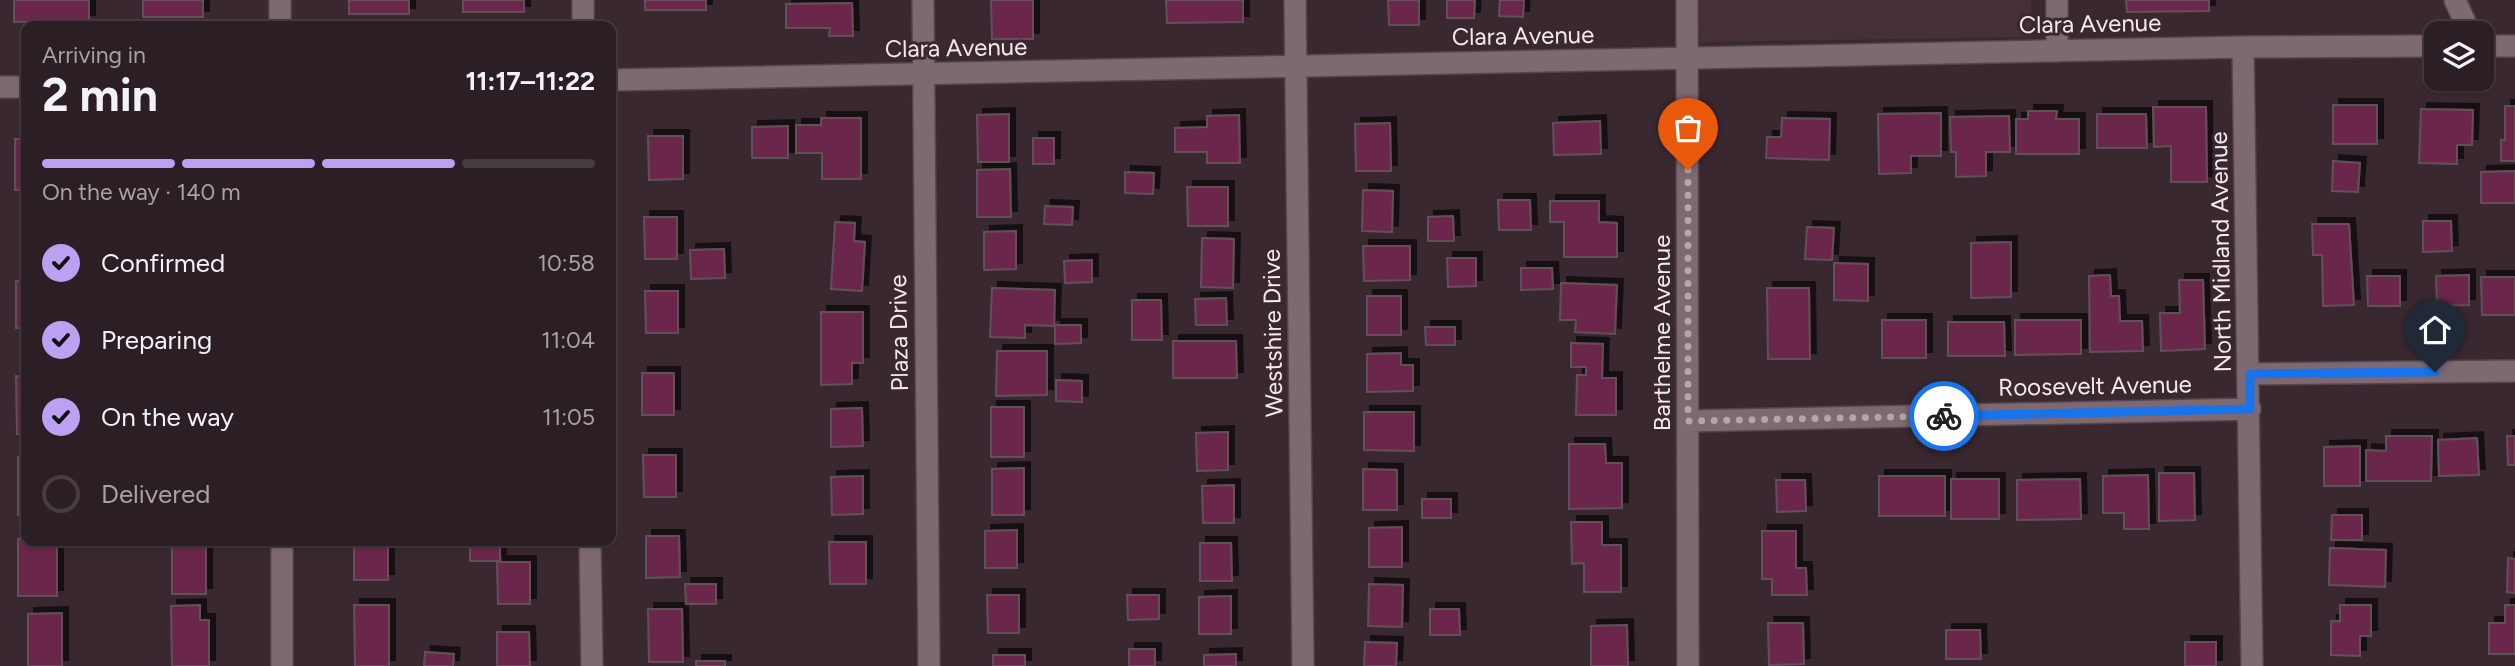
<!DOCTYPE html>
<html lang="en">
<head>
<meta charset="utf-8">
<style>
	body { margin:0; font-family:Figtree,sans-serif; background:#33272c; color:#f1f3f6; height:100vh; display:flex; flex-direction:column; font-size:26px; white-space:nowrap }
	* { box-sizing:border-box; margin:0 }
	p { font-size:23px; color:#a6a2a6 }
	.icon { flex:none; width:38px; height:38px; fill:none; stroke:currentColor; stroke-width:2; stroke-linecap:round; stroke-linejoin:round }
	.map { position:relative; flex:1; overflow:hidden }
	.details { position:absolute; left:21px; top:21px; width:595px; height:525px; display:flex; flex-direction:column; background:#2b1e24; border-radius:14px; box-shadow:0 2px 5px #0004,0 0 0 2px #473c41 }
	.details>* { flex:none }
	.fabs { position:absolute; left:2424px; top:21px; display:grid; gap:14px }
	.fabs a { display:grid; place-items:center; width:70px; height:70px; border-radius:14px; background:#2b1e24; box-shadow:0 2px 5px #0004,0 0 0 2px #473c41; font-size:35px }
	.pin { position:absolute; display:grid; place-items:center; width:60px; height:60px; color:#fff; margin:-72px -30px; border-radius:50% 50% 50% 0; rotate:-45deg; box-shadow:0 0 7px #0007 }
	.pin .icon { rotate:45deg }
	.courier { position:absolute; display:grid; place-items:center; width:70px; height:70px; margin:-35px; border:5px solid #1a73e8; border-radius:50%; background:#fff; color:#222; box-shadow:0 2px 9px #0007 }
	.summary em { font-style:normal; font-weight:700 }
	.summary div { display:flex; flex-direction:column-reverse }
	.summary { display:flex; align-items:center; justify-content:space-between; height:119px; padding:0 21px }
	h1 { font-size:46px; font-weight:700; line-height:52px }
	.bar { display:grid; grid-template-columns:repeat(4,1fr); gap:10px 7px; align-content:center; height:84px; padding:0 21px }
	.bar i { height:9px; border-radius:5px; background:#473c41 }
	.bar .active { background:#bca0f2 }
	.bar p { grid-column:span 4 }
	ol { padding:0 21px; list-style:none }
	li { display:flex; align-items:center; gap:21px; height:77px }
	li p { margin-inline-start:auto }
	li .icon { padding:7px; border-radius:50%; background:#bca0f2; color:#111; stroke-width:4 }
	li:last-child { color:#a6a2a6 }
	li i { width:38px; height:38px; border:4px solid #473c41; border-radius:50% }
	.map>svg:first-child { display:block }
</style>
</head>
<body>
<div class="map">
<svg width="2515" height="666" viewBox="0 0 2515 666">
	<defs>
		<filter id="shadow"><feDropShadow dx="6" dy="-6" stdDeviation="0" flood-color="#0009"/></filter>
	</defs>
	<rect width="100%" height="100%" fill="#392830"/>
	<path fill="#472f3a" d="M1699,0H2031V37L1700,42Z"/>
	<path fill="#6b274b" stroke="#635059" stroke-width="2" filter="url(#shadow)" d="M14,0H89V21L14,22Z
		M143,0H203V17H143Z
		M349,0H409V14H349Z
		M463,0H524V12H463Z
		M645,0H706V10H645Z
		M991,0H1033V39H992Z
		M1166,0H1243V22L1167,23Z
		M1388,0H1419V25H1389Z
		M1447,0H1475L1474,18H1447Z
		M1500,0H1524L1523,17L1499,16Z
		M2126,0H2209V11L2127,12Z
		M852,3L853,36H829L830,28H786V4Z
		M2333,105H2377V144H2333Z
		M2505,106H2515V161H2501V140H2505Z
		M2153,107H2206L2207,182H2171V146L2154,147Z
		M2421,109L2473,110L2472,145H2457V164L2419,163Z
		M2028,111H2057L2056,119H2079V154H2016V119H2028Z
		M1941,113V156H1911V173L1879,174L1878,114Z
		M1009,114V162H978L977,115Z
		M2097,114H2146L2147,148H2097Z
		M1239,115L1240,163H1207V152H1175V128L1207,127V116Z
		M2009,116L2010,152H1986V176L1956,177V152H1951L1950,117Z
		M821,118H861V179H822V153H796V125H821Z
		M1782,118L1830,119L1829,160L1766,158L1767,137H1781Z
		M1600,121L1601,154L1554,155L1553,123Z
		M1390,123L1391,171H1356L1355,124Z
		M23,124H26V190H15V139H23Z
		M788,126V158H752V127Z
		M648,136H683V179L649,180Z
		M1033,138H1054V164H1033Z
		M2333,161L2360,163L2358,192L2332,191Z
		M1010,169L1011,217H977V170Z
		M2515,171V203H2481V172Z
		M1125,172L1154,173L1153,194L1125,193Z
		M1187,187H1228V226H1188Z
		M1363,190L1393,191L1392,232L1362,231Z
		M1498,200H1530L1531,230H1499Z
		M1550,201H1599V222L1617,223V257H1564V222H1550Z
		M1045,206L1073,207L1072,225L1044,224Z
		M22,215H26V273H22Z
		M1453,216L1454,241H1428V217Z
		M644,217H677V259H645Z
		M2423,221H2451L2452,251L2423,252Z
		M835,222L855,223L854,241L865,242L862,291L831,289Z
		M2312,224H2349L2354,305L2323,306L2322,255H2313Z
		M1807,227L1834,228L1832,260L1805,259Z
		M1016,231V269L984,270V232Z
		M1202,238L1234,239L1233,288L1201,287Z
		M2011,242V297L1971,298V243Z
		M1363,246H1410V280L1364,281Z
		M724,249L725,278L691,279L690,250Z
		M1447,258H1476V286L1448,287Z
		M1092,260V282L1065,283L1064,261Z
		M1834,263L1868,264V301L1834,300Z
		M1521,268H1552L1553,289L1521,290Z
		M2110,275L2111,296H2119L2120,321H2142L2143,351L2090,352L2089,276Z
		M2469,275V305L2437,306L2436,276Z
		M2367,276H2400V306H2368Z
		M2481,277H2515V315H2482Z
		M2179,280H2203L2205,349L2161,351L2160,313H2180Z
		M16,281H26V354H23V328H16Z
		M1561,283L1617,285L1615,334L1575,332L1576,320H1560Z
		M992,288L1055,290L1054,326L1025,325V338L990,337Z
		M1767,288H1809L1810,359H1768Z
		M645,291H678V333H646Z
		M1367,296H1401V335H1367Z
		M1226,298L1227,325H1196L1195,299Z
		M1132,300H1161L1162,340H1132Z
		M821,312H863V363H852V384L821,385Z
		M1882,320H1926V358H1882Z
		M2015,320H2081V354L2015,355Z
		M1948,322H2004L2005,356H1948Z
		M1055,325H1081V343L1055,344Z
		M1425,327H1455V345H1426Z
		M1173,341H1236L1237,378H1173Z
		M1571,343L1603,344L1602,378H1616V415H1576L1577,375H1586V367H1571Z
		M997,351H1047V395L996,396Z
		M1401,353V365H1413V391L1367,392V354Z
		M25,361L26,434H17L16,376L25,377Z
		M642,373H674V415H642Z
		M1056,380L1082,381V402L1056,401Z
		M991,407H1024V457H991Z
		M862,408L863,446L831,447V409Z
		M1364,412H1414V451L1364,450Z
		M1228,432V470L1197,471L1196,433Z
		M2386,436H2432L2431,481H2366V450L2386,451Z
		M2507,436H2515V465H2508Z
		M2477,438L2479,475L2439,476L2438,440Z
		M1569,444H1605L1606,463H1622V508L1569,509Z
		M2360,446V486H2324V447Z
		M643,455H676V497H644Z
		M18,457H26V514L18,515Z
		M1024,468V515H992V469Z
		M1363,469L1397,470V510H1363Z
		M2159,473H2194L2195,520L2159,521Z
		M2148,475L2149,529H2124V513H2103V476Z
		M863,476V514L832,515L831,477Z
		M1879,476H1945V516H1879Z
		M1951,479H1999V519H1951Z
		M2080,479L2081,519L2017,520V480Z
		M1776,480H1805L1806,511L1777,512Z
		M1234,485V523H1203L1202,486Z
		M1422,499H1451V518H1422Z
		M2332,515H2362V540H2331Z
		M1571,522H1602V545H1621V592H1584V563L1572,564Z
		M1402,527V567H1369V528Z
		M1017,530V568H985V531Z
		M1762,531H1796V568H1806L1807,595H1772V579H1762Z
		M646,536H679L680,577L646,578Z
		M18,539L57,541V596H18Z
		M172,541H206V594H172Z
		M354,541H388V580H354Z
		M470,541H500V561H470Z
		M829,542H866V584H830Z
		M1200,543H1231L1232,581H1200Z
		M2330,548L2386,550L2385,587L2329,585Z
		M2508,558L2515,559V593L2507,592Z
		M497,562H530V604H498Z
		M685,584H716V604H686Z
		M1369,584L1403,585L1402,627L1368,626Z
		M987,595H1019V633H988Z
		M1127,595H1159V619L1128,620Z
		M1231,596V634H1199V597Z
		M200,605V620H209V666H172L171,606Z
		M354,605H389V666H355Z
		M2340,605H2371V636H2360V656L2331,655V621H2340Z
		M2505,605H2515V654H2489V623H2505Z
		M648,609H682L683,662H649Z
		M1430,609H1459L1460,635H1430Z
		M62,613V666H28V614Z
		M1768,623H1803L1804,664L1769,665Z
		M1627,625L1628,666H1591V626Z
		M1946,630H1980L1981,659H1946Z
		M497,632H529L530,666H497Z
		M1365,642L1397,643L1396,666H1364Z
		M2185,642H2216V666H2185Z
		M1129,649H1155V666H1129Z
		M425,652L454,654L453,666H424Z
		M1236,654V666H1204V655Z
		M993,655H1025V666H993Z
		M696,661H725V666H696Z"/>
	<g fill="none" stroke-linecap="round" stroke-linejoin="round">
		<defs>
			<path id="minor" d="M280,0V26
				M583,0V26
				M923,0L929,666
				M1295,0L1303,666
				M1687,0L1688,666
				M2057,0V51
				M2455,0L2470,33
				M2482,46H2515
				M2243,47L2252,666
				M611,80L2243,47L2436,46
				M0,87H26
				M2250,374L2515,371
				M1688,421L2250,409
				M282,541V666
				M590,541L592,666"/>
		</defs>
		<use href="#minor" stroke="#53454b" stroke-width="24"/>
		<use href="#minor" stroke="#7e6972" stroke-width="21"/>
	</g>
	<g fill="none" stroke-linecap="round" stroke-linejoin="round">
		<path stroke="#b3a5ab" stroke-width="7" stroke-dasharray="0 12.6" d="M1688,170V421L1944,416"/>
		<path stroke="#1a73e8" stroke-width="9" d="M1944,416L2250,409V374L2435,372"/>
	</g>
	<g text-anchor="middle" stroke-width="6" stroke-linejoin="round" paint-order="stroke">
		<g font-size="24" fill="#f4e9ed" stroke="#392830">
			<text transform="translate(2090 24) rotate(-1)" y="8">Clara Avenue</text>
			<text transform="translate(1523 36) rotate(-1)" y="8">Clara Avenue</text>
			<text transform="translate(956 48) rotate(-1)" y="8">Clara Avenue</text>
			<text transform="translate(2221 252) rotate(-91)" y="8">North Midland Avenue</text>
			<text transform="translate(899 333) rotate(-91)" y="8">Plaza Drive</text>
			<text transform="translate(1273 333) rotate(-91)" y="8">Westshire Drive</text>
			<text transform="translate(1662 333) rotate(-90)" y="8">Barthelme Avenue</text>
			<text transform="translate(2095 386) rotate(-1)" y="8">Roosevelt Avenue</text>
		</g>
	</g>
</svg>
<div class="fabs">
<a><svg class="icon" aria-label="layers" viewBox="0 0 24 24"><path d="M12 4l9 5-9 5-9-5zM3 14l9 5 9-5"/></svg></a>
</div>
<div class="pin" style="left:1688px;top:170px;background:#ea580c"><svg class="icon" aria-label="bag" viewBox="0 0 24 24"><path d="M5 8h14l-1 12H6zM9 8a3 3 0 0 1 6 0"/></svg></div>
<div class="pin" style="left:2435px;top:372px;background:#1f2937"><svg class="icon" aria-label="home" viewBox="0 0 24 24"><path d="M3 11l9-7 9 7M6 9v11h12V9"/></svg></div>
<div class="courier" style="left:1944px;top:416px"><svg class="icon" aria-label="bike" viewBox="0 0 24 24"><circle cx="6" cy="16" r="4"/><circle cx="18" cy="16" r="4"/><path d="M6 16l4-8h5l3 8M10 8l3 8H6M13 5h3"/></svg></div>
<section class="details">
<div class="summary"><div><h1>2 min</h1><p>Arriving in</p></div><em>11:17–11:22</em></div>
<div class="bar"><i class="active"></i><i class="active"></i><i class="active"></i><i></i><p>On the way · 140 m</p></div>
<ol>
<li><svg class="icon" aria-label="check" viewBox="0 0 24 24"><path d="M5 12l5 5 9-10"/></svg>Confirmed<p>10:58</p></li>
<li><svg class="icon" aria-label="check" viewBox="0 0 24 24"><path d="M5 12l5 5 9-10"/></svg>Preparing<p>11:04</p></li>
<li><svg class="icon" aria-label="check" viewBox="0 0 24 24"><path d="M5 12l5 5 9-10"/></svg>On the way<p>11:05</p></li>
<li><i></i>Delivered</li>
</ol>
</section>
</div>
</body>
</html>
